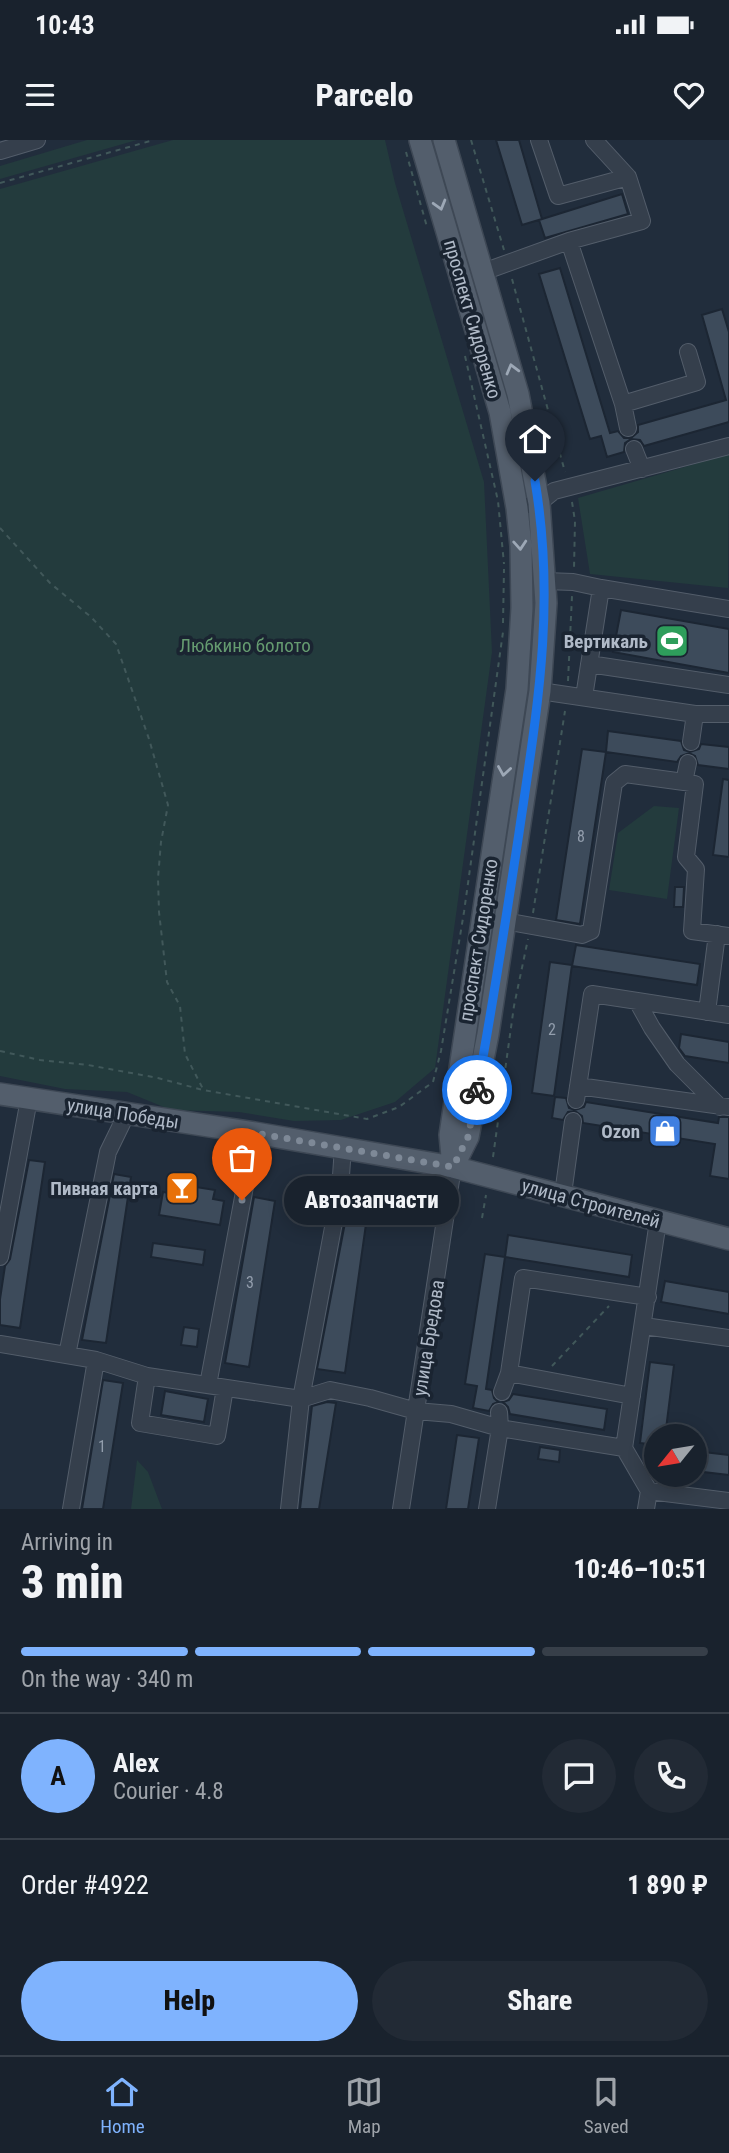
<!DOCTYPE html>
<html lang="en">
<head>
<meta charset="utf-8">
<style>
	body { margin:0; font-family:"Roboto Condensed",sans-serif; background:#222a35; color:#f1f3f6; height:100vh; display:flex; flex-direction:column; font-size:26px; white-space:nowrap }
	* { box-sizing:border-box; margin:0 }
	p { font-size:23px; color:#9fa4aa }
	.icon { flex:none; width:38px; height:38px; fill:none; stroke:currentColor; stroke-width:2; stroke-linecap:round; stroke-linejoin:round }
	.map { position:relative; height:1369px; overflow:hidden }
	.details { display:flex; flex-direction:column; background:#19222d; flex:1 }
	.details>* { flex:none }
	.needle { width:46px; rotate:240deg }
	.tools { position:absolute; left:644px; top:1284px; display:grid; gap:14px }
	.tools a { display:grid; place-items:center; width:63px; height:63px; border-radius:50%; background:#19222d; box-shadow:0 4px 18px #0003,0 0 0 2px #373f49; font-size:35px }
	.pin { position:absolute; display:grid; place-items:center; width:60px; height:60px; color:#fff; margin:-72px -30px; border-radius:50% 50% 50% 0; rotate:-45deg; box-shadow:0 0 7px #0007 }
	.pin .icon { rotate:45deg }
	.courier { position:absolute; display:grid; place-items:center; width:70px; height:70px; margin:-35px; border:5px solid #1a73e8; border-radius:50%; background:#fff; color:#222; box-shadow:0 2px 9px #0007 }
	.bubble { position:absolute; height:49px; border-radius:24px; background:#19222d; box-shadow:0 4px 18px #0003,0 0 0 2px #373f49; font-size:23px; font-weight:800; line-height:49px; text-align:center }
	.head em { font-style:normal; font-weight:800 }
	.head div { display:flex; flex-direction:column-reverse }
	.head { display:flex; align-items:center; justify-content:space-between; height:119px; padding:0 21px }
	h1 { font-size:46px; font-weight:800; line-height:52px }
	.bar { display:grid; grid-template-columns:repeat(4,1fr); gap:10px 7px; align-content:center; height:84px; padding:0 21px }
	.bar i { height:9px; border-radius:5px; background:#373f49 }
	.bar .current { background:#7fb3fe }
	.bar p { grid-column:span 4 }
	.line { display:flex; align-items:center; gap:18px; padding:0 21px; border-top:2px solid #373f49 }
	.line div { flex:1 }
	.round { display:grid; place-items:center; flex:none; width:74px; height:74px; border-radius:37px; background:#222a35 }
	.action { display:flex; gap:14px; margin-top:auto; padding:14px 21px }
	.action a { flex:1; height:80px; border-radius:42px; background:#7fb3fe; color:#111; font-size:28px; font-weight:800; line-height:80px; text-align:center }
	.action a+a { background:#222a35; color:#f1f3f6 }
	.status { display:flex; justify-content:space-between; align-items:center; height:49px; padding:0 35px; background:#19222d; direction:ltr }
	.status svg { height:19px; fill:currentColor }
	header { display:flex; justify-content:space-between; align-items:center; height:91px; padding:0 21px; background:#19222d; font-size:32px; font-weight:800 }
	.menu { display:flex; justify-content:space-around; align-items:center; height:98px; border-top:2px solid #373f49; background:#19222d; font-size:19px; color:#9fa4aa }
	.menu a { display:grid; justify-items:center; gap:4px }
	.menu .current { color:#7fb3fe }
	.map>svg:first-child { display:block }
</style>
</head>
<body>
<div class="status"><b>10:43</b><svg viewBox="0 0 49 12"><path d="M0 12V9h3v3zM5 12V6h3v6zM10 12V3h3v9zM15 12V0h3v12zM26 1h20v11H26zM47 4h2v5h-2z"/></svg></div>
<header><svg class="icon" aria-label="menu" viewBox="0 0 24 24"><path d="M4 6h16M4 12h16M4 18h16"/></svg>Parcelo<svg class="icon" aria-label="heart" viewBox="0 0 24 24"><path d="M12 20l-8-8c-3-5 5-10 8-4 3-6 11-1 8 4z"/></svg></header>
<div class="map">
<svg width="729" height="1369" viewBox="0 0 729 1369">
	<rect width="100%" height="100%" fill="#212d3c"/>
	<path fill="#233b3d" d="M87,0H137L0,39V26Z
		M173,0H385L395,43L484,342L492,512L435,928L395,962L341,980L294,981L239,972L171,970L127,952L65,949L0,936V49Z
		M729,314L728,448L590,434L578,358Z
		M654,666L679,668L667,759L609,750L618,693Z
		M137,1320L148,1332L162,1369H131Z"/>
	<path fill="#3d4b5b" stroke="#1c2633" stroke-width="2" d="M496,0H519L542,79L522,85Z
		M622,54L628,74L545,98L539,80Z
		M560,128L610,293L618,291L624,298H631L638,292V285L726,260L702,175L722,169L729,192V282L644,306L640,300L631,299L625,303L624,312L607,317L601,296L590,299L539,134Z
		M621,470L729,489V533L613,512Z
		M608,591L681,601L684,610L690,612L699,609L701,604L729,607V629L698,625L695,616L689,613L681,616L677,622L606,612Z
		M582,609L606,612L580,784L556,780Z
		M723,639L729,640V717L713,715Z
		M675,747H684L683,767H674Z
		M576,805L700,824L697,845L572,826Z
		M550,822L572,825L554,956L532,953Z
		M681,894L729,902V923L685,916L679,908Z
		M555,957L566,958L569,968L575,970L584,967L586,962L718,983L719,977H729V1039L710,1036L715,1004L583,983L582,976L575,971L568,972L563,980L552,978Z
		M29,1020L45,1022L20,1188L0,1185V1159L5,1126L10,1119Z
		M114,1034L131,1037L106,1203L82,1200Z
		M177,1044L215,1050L213,1059L224,1061L220,1085L159,1075L163,1052L176,1054Z
		M254,1057L275,1061L249,1227L225,1223Z
		M348,1067L368,1070L345,1233L317,1229Z
		M508,1095L632,1115L629,1137L505,1117Z
		M153,1103L205,1110L203,1125L151,1117Z
		M485,1114L505,1117L486,1249L492,1250L494,1258L498,1262L493,1264L489,1271L473,1268L477,1246L465,1244Z
		M665,1141L729,1152V1174L661,1162Z
		M184,1187L199,1189L197,1207L181,1205Z
		M650,1222L674,1225L665,1297H656V1305L640,1303Z
		M103,1240L123,1243L103,1369H82Z
		M165,1251L208,1259L204,1282L161,1275Z
		M513,1254L607,1269L604,1290L510,1274L508,1267L503,1262L509,1260Z
		M327,1262L336,1263L319,1369H300L312,1266Z
		M457,1295L479,1298L468,1369H446Z
		M540,1307L560,1310L559,1322L538,1319Z
		M695,1311L729,1315V1335L695,1331Z"/>
	<g fill="none" stroke-linecap="round" stroke-linejoin="round">
		<defs>
			<path id="minor" d="M539,0L558,56L628,37
				M0,11L37,0
				M569,101L623,264
				M483,132L569,101L642,81L628,37L594,0
				M628,288L623,264L697,242L688,212
				M634,309L642,329
				M530,365L539,363L554,351L729,306
				M545,441L573,442L601,448L584,557
				M601,448L729,469
				M589,524L729,545
				M540,551L695,574H729
				M691,602L695,574
				M688,623L684,642L695,644L686,717L696,729L692,791L729,796
				M505,781L582,795L591,791L614,643L625,634L684,642
				M637,861L652,888L677,924L720,967
				M707,872L717,794
				M578,946L729,967
				M576,960L592,854L729,875
				M563,1054L573,981
				M0,1117L29,959
				M644,1186L729,1198
				M0,1204L96,1220L147,1236L301,1259L330,1250L370,1258L416,1271L451,1274L500,1288L624,1308L649,1351L729,1361
				M67,1215L108,1012L126,975
				M509,1233L632,1256
				M147,1236L140,1283L217,1296L225,1248
				M208,1245L255,993
				M502,1252L509,1233L523,1138L648,1157
				M624,1308L658,1081
				M71,1369L96,1220
				M289,1369L301,1259L340,1050L343,1007
				M401,1369L453,1027
				M487,1369L500,1288L499,1272
				M646,1369L649,1351"/>
			<path id="major" d="M420,0L500,272L517,368L521,406L522,468L517,549L450,995L453,1027
				M444,0L518,254L539,363L546,463L540,551L488,894L468,997L453,1027
				M0,954L255,993L453,1027L729,1099"/>
		</defs>
		<use href="#minor" stroke="#535d6a" stroke-width="18"/>
		<use href="#major" stroke="#3e4855" stroke-width="24"/>
		<path stroke="#41585a" stroke-width="2" stroke-dasharray="5 5" stroke-linecap="butt" d="M471,0L504,110
			M406,12L427,87
			M0,43L154,0
			M512,139L565,332
			M465,216L498,361L504,424
			M572,362L575,381L574,429
			M0,388L50,443L91,477L116,504L149,599L168,665L161,702L158,738L159,772L167,842L180,866L185,914L203,949
			M503,483L504,429
			M568,541L572,456
			M533,773L565,571
			M0,911L40,920L88,925L158,938L203,950L367,979L399,967L433,942L441,911L464,772L503,492
			M493,1017L514,866L528,799
			M482,1078L486,1055
			M552,1226L609,1166"/>
		<use href="#minor" stroke="#353f4c" stroke-width="16"/>
		<use href="#major" stroke="#535e6c" stroke-width="21"/>
	</g>
	<defs><path id="oneway-chevron" d="M-2-3.5L2.5 0L-2 3.5" fill="none" stroke-width="1.6" stroke-linecap="round" stroke-linejoin="round" transform="scale(1.75)"/></defs>
	<g stroke="#9da8b6">
		<use href="#oneway-chevron" transform="translate(440 65) rotate(74)"/>
		<use href="#oneway-chevron" transform="translate(512 229) rotate(-105)"/>
		<use href="#oneway-chevron" transform="translate(520 405) rotate(86)"/>
		<use href="#oneway-chevron" transform="translate(504 631) rotate(99)"/>
	</g>
	<g fill="none" stroke-linecap="round" stroke-linejoin="round">
		<path stroke="#7e8997" stroke-width="7" stroke-dasharray="0 12.6" d="M242,1060L255,993L453,1027L468,997L477,950"/>
		<path stroke="#1a73e8" stroke-width="9" d="M477,950C493,865 506,779 519,693C537,570 556,466 535,341"/>
	</g>
	<defs>
		<symbol id="stadium-square" viewBox="-11 -11 22 22"><rect x="-9" y="-9" width="18" height="18" rx="4" fill="#2e9e5b" stroke="#1a2431"/><path d="M0-5a6.5 5 0 1 0 0 10a6.5 5 0 1 0 0-10ZM-3.5-1.8h7v3.6h-7Z" fill="#fff"/></symbol>
		<symbol id="shop-square" viewBox="-11 -11 22 22"><rect x="-9" y="-9" width="18" height="18" rx="4" fill="#3f7fe0" stroke="#1a2431"/><path d="M-5-2.5h2.3a2.7 3.5 0 0 1 5.4 0H5L5.5 6h-11ZM-1.5-2.5h3a1.5 2.3 0 0 0-3 0Z" fill="#fff"/></symbol>
		<symbol id="bar-square" viewBox="-11 -11 22 22"><rect x="-9" y="-9" width="18" height="18" rx="4" fill="#e8710a" stroke="#1a2431"/><path d="M-6-5H6L.8 .8V4.5H3.5V6h-7V4.5H-.8V.8Z" fill="#fff"/></symbol>
	</defs>
	<g fill-rule="evenodd">
		<use href="#stadium-square" x="653" y="482" width="38" height="38"/>
		<use href="#shop-square" x="646" y="972" width="38" height="38"/>
		<use href="#bar-square" x="163" y="1029" width="38" height="38"/>
	</g>
	<g text-anchor="middle" stroke-width="7" stroke-linejoin="round" paint-order="stroke">
		<g font-size="16" fill="#939ead">
			<text x="581" y="702">8</text>
			<text x="552" y="895">2</text>
			<text x="250" y="1148">3</text>
			<text x="102" y="1312">1</text>
		</g>
		<g font-size="19" fill="#b0bac8" stroke="#1a2431">
			<text transform="translate(473 179) rotate(74)" y="7">проспект Сидоренко</text>
			<text transform="translate(478 800) rotate(-81)" y="7">проспект Сидоренко</text>
			<text transform="translate(123 973) rotate(9)" y="7">улица Победы</text>
			<text transform="translate(591 1063) rotate(15)" y="7">улица Строителей</text>
			<text transform="translate(428 1198) rotate(-81)" y="7">улица Бредова</text>
		</g>
		<g font-size="19" font-weight="bold" fill="#b0bac8" stroke="#1a2431" text-anchor="end">
			<text x="648" y="508">Вертикаль</text>
			<text x="640" y="998">Ozon</text>
			<text x="158" y="1055">Пивная карта</text>
		</g>
		<g font-size="19" fill="#659b70" stroke="#1a2431">
			<text x="245" y="512">Любкино болото</text>
		</g>
	</g>
</svg>
<div class="tools">
<a><svg class="needle" viewBox="-14 -14 28 28"><path d="M0-13l5 13h-10z" fill="#e53935"/><path d="M0 13l5-13h-10z" fill="#9fa4aa"/></svg></a>
</div>
<div class="pin" style="left:242px;top:1060px;background:#ea580c"><svg class="icon" aria-label="bag" viewBox="0 0 24 24"><path d="M5 8h14l-1 12H6zM9 8a3 3 0 0 1 6 0"/></svg></div>
<div class="pin" style="left:535px;top:341px;background:#1f2937"><svg class="icon" aria-label="home" viewBox="0 0 24 24"><path d="M3 11l9-7 9 7M6 9v11h12V9"/></svg></div>
<div class="courier" style="left:477px;top:950px"><svg class="icon" aria-label="bike" viewBox="0 0 24 24"><circle cx="6" cy="16" r="4"/><circle cx="18" cy="16" r="4"/><path d="M6 16l4-8h5l3 8M10 8l3 8H6M13 5h3"/></svg></div>
<div class="bubble" style="left:284px;top:1036px;width:175px">Автозапчасти</div>
</div>
<section class="details">
<div class="head"><div><h1>3 min</h1><p>Arriving in</p></div><em>10:46–10:51</em></div>
<div class="bar"><i class="current"></i><i class="current"></i><i class="current"></i><i></i><p>On the way · 340 m</p></div>
<div class="line" style="height:126px"><b class="round" style="background:#7fb3fe;color:#111">A</b><div><b>Alex</b><p>Courier · 4.8</p></div><a class="round"><svg class="icon" aria-label="chat" viewBox="0 0 24 24"><path d="M4 5h16v11H9l-5 4z"/></svg></a><a class="round"><svg class="icon" aria-label="phone" viewBox="0 0 24 24"><path d="M5 4h4l2 5-3 2q2 4 5 5l2-3 5 2v4C11 20 4 13 5 4z"/></svg></a></div>
<div class="line" style="height:91px"><div>Order #4922</div><b>1 890 ₽</b></div>
<div class="action"><a>Help</a><a>Share</a></div>
</section>
<nav class="menu">
<a class="current"><svg class="icon" aria-label="home" viewBox="0 0 24 24"><path d="M3 11l9-7 9 7M6 9v11h12V9"/></svg>Home</a>
<a><svg class="icon" aria-label="map" viewBox="0 0 24 24"><path d="M3 6l6-2 6 2 6-2v14l-6 2-6-2-6 2zM9 4v14M15 6v14"/></svg>Map</a>
<a><svg class="icon" aria-label="saved" viewBox="0 0 24 24"><path d="M7 4h10v16l-5-4-5 4z"/></svg>Saved</a>
</nav>
</body>
</html>
